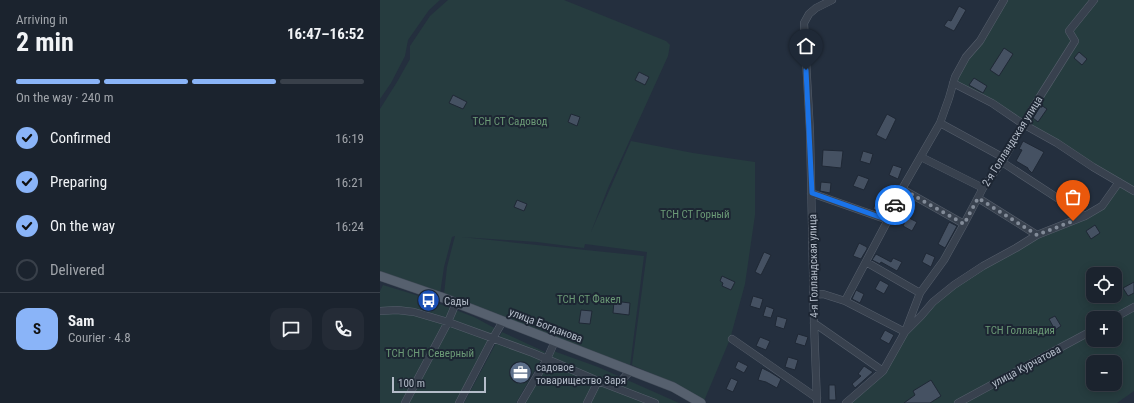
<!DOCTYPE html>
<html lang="en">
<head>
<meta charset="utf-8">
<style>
	body { margin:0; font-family:"Roboto Condensed",sans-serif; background:#242b36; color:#f1f3f6; height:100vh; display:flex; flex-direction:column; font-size:15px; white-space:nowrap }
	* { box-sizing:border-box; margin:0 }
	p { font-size:13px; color:#a0a4aa }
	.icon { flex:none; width:22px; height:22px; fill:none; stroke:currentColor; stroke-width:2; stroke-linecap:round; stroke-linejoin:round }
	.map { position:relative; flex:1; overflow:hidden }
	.panel { display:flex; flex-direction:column; background:#1b232e; width:380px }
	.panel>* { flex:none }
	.tools { position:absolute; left:706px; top:267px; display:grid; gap:8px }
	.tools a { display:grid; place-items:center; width:36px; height:36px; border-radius:8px; background:#1b232e; box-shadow:0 2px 10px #0003,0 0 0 1px #39404a; font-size:20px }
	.scale { position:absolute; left:12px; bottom:10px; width:94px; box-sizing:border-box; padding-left:4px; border:2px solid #b4bcc9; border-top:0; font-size:11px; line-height:14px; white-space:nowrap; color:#b4bcc9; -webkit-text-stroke:3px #1d2633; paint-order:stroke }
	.pin { position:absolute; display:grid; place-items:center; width:34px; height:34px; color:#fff; margin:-41px -17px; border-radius:50% 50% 50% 0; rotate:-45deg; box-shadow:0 0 4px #0007 }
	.pin .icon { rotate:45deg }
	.courier { position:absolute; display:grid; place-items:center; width:40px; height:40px; margin:-20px; border:3px solid #1a73e8; border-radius:50%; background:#fff; color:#222; box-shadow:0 1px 5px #0007 }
	.head em { font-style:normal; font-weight:700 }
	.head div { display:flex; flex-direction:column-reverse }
	.head { display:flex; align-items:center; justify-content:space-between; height:68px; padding:0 16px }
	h1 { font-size:26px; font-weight:700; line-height:30px }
	.bar { display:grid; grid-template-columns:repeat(4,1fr); gap:6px 4px; align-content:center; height:48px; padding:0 16px }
	.bar i { height:5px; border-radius:3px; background:#39404a }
	.bar .selected { background:#8ab4f8 }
	.bar p { grid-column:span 4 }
	.line { display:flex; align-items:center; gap:10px; padding:0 16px; border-top:1px solid #39404a }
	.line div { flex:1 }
	.round { display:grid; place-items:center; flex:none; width:42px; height:42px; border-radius:12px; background:#242b36 }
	ol { padding:0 16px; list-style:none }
	li { display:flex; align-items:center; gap:12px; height:44px }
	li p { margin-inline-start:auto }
	li .icon { padding:4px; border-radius:50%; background:#8ab4f8; color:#111; stroke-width:4 }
	li:last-child { color:#a0a4aa }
	li i { width:22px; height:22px; border:2px solid #39404a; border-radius:50% }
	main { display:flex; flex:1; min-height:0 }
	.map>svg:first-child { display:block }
</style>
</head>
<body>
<main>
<section class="panel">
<div class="head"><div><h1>2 min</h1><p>Arriving in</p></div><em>16:47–16:52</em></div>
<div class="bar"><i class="selected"></i><i class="selected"></i><i class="selected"></i><i></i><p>On the way · 240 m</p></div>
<ol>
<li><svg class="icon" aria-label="check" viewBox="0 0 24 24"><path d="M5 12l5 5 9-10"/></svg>Confirmed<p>16:19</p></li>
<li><svg class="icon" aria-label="check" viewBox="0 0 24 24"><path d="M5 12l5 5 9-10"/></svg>Preparing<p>16:21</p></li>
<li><svg class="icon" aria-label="check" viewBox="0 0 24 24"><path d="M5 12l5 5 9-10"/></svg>On the way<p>16:24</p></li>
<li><i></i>Delivered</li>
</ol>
<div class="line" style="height:72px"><b class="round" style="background:#8ab4f8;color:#111">S</b><div><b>Sam</b><p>Courier · 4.8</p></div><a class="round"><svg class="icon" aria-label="chat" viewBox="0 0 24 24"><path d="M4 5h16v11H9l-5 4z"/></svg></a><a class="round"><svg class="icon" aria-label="phone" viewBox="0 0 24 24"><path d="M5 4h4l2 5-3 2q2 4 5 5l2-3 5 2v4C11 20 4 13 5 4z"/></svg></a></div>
</section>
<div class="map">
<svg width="754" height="403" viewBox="0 0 754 403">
	<rect width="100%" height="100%" fill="#242f3e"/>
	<path fill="#263c3f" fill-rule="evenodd" d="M0,0H60L49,10L28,40L25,56L11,83L0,99Z
		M68,0H184L286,41L290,45L288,56L228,188L211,232L251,141L313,153L375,162V215L365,284L350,339L324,401L293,383L252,365L267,252L205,244L204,248L157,242L81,237L264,256L250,366L64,294L67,267L75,236L72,237L64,267L60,294L0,275V109L17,82L30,59V46L50,16Z
		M625,0H754V391L737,403H467L504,371L526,332L541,317L583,280L663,234L722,207L737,183L641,124L574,85L576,77ZM713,274H735V296H713ZM713,318H735V340H713ZM713,362H735V384H713Z
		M3,285L36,295L94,317L120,331L80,403H0V291Z
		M122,332L165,352L136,403H84Z
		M168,349L218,367L299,403H138Z"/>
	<path fill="#455162" stroke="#1f2835" d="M579,6L586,10L574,31L564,26L568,20L571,21Z
		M624,48L633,54L619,76L610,70Z
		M699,52L707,59L702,65L694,58Z
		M259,72L269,77L265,85L255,80Z
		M594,78L607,86L603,93L589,85Z
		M73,95L87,102L83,109L69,103Z
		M661,105L667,109L658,122L653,118Z
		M191,114L200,117L197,126L188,122Z
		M507,114L516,119L506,140L496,135Z
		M643,141L664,152L652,173L648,169V168L636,161L642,150L639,149Z
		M443,150L463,151L461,168L442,166Z
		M483,151L493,154L490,164L480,161Z
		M513,165L522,168L518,179L509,175Z
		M478,175L489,179L484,190L473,186Z
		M688,180L699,187L693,196L709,205L705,210L680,194Z
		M441,182L451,183L450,193L440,191Z
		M498,198L508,203L504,213L493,209Z
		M137,200L147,204L144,211L134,207Z
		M527,217L537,222L532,231L523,226Z
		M569,222L577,226L565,248L558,244Z
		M715,225L720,233L711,239L706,231Z
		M479,243L487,247V249L481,259L473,256Z
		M384,252L391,255L381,275L375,272Z
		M546,253L555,257L551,267L542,262Z
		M496,254L511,262L513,258L522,262L517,271L501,262L500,264L492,260Z
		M342,276L355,282L351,290L342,286L343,283L340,281Z
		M500,280L509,285L504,294L495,289Z
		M754,282V293L748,296L743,288Z
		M476,290L484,294L480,303L472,299Z
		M373,296L383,299L380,309L370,306Z
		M234,301L250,303L249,315L233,313Z
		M386,306L394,309L391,318L383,316Z
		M201,310L212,311L210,324L199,323Z
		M397,316L407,319L404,329L395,326Z
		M675,316L681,326L675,330L669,319Z
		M505,330L514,335L509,344L500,339Z
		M418,334L428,337L425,346L415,343Z
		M380,337L390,341L386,350L376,346Z
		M408,357L418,360L415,370L405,367Z
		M358,361L368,366L364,373L355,368Z
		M137,365L148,371L142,381L132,375Z
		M484,366L493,372L475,388L472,384L481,376L478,374Z
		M382,368L390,372L401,379L397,388L386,382L378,380Z
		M351,378L358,381L353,392L346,389Z
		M551,380L561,396L550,403H524L535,395L533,391Z
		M449,385H455L456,400H449Z"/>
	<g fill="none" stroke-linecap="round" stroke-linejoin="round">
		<defs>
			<path id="minor" d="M573,83L612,103L643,124L677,143L713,167L754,191
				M560,123L624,158
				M541,157L603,188
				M622,162L705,216
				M522,189L584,224
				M431,193L508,220
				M598,198L657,235
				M486,262L540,293
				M434,295L443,294L465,301L525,332L541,316L553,302L574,285L603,266L636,248L657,235L705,216L722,206L739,182
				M465,301L508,220L522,189L560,123L569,98L575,77L586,57L600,41L624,0
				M0,311L17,310L34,312L68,322L153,353L218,381L275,403
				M734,318L754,307
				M434,323L503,371
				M352,339L437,398
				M25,403L68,322L76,303
				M79,403L113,338L123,321
				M141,403L167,359L175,341
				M207,403L218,381L237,384L241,381L251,370
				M437,403L434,323L430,132L424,23L429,14L436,8L452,0
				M466,403L503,371L525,332L540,293L564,260L584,224L603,188L622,162L654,106L695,41L689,31L714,0
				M578,403L713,330"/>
			<path id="major" d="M0,276L61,297L293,387L321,403"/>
		</defs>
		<use href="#minor" stroke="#565f6c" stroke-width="8"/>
		<use href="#major" stroke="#414a57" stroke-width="10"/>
		<use href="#minor" stroke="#38414e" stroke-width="7"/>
		<use href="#major" stroke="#56606e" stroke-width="9"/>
	</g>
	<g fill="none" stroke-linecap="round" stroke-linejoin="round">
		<path stroke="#828b98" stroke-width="4" stroke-dasharray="0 7.2" d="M515,205L522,189L584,224L598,198L657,235L693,221"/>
		<path stroke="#1a73e8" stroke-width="5" d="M426,70L432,193L508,220L515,205"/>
	</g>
	<defs>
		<symbol id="bus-disc" viewBox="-11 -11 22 22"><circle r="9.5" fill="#1a4fb4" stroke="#1d2633"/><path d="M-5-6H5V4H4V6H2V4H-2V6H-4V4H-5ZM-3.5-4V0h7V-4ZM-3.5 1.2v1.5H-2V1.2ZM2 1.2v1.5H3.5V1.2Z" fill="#fff"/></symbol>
		<symbol id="office-disc" viewBox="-11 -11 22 22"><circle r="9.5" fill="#5c6f8a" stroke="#1d2633"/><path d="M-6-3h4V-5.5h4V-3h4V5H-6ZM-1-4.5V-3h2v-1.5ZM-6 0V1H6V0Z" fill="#fff"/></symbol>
	</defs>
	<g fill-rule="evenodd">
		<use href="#bus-disc" x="36" y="288" width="25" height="25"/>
		<use href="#office-disc" x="128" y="360" width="25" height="25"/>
	</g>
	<g text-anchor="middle" stroke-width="4" stroke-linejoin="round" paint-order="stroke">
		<g font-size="11" fill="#6b9a76" stroke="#1d2633">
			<text x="130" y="125">ТСН СТ Садовод</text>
			<text x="315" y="218">ТСН СТ Горный</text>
			<text x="209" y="303">ТСН СТ Факел</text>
			<text x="640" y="334">ТСН Голландия</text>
			<text x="50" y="357">ТСН СНТ Северный</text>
		</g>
		<g font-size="11" fill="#b4bcc9" stroke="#1d2633">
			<text transform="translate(632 141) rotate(-58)" y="4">2-я Голландская улица</text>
			<text transform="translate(433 266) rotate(-91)" y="4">4-я Голландская улица</text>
			<text transform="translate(166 325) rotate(21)" y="4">улица Богданова</text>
			<text transform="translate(646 366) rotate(-28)" y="4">улица Курчатова</text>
		</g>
		<g font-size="11" fill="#b4bcc9" stroke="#1d2633" text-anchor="start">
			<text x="64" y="305">Сады</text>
			<text x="156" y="371">садовое<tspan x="156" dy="13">товарищество Заря</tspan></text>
		</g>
	</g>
</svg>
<div class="tools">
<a><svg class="icon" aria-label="locate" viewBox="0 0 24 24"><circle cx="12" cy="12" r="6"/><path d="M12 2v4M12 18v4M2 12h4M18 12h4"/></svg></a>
<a>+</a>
<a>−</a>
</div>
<div class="scale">100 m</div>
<div class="pin" style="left:693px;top:221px;background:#ea580c"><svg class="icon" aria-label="bag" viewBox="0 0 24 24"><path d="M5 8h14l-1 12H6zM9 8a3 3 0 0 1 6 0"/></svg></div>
<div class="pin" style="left:426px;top:70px;background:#1f2937"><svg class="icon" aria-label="home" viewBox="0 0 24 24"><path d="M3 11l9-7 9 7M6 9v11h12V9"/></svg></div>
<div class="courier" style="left:515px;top:205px"><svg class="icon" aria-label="car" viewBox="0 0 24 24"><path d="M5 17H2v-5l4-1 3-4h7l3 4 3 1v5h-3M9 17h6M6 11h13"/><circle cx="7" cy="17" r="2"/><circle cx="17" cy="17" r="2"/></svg></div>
</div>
</main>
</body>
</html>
